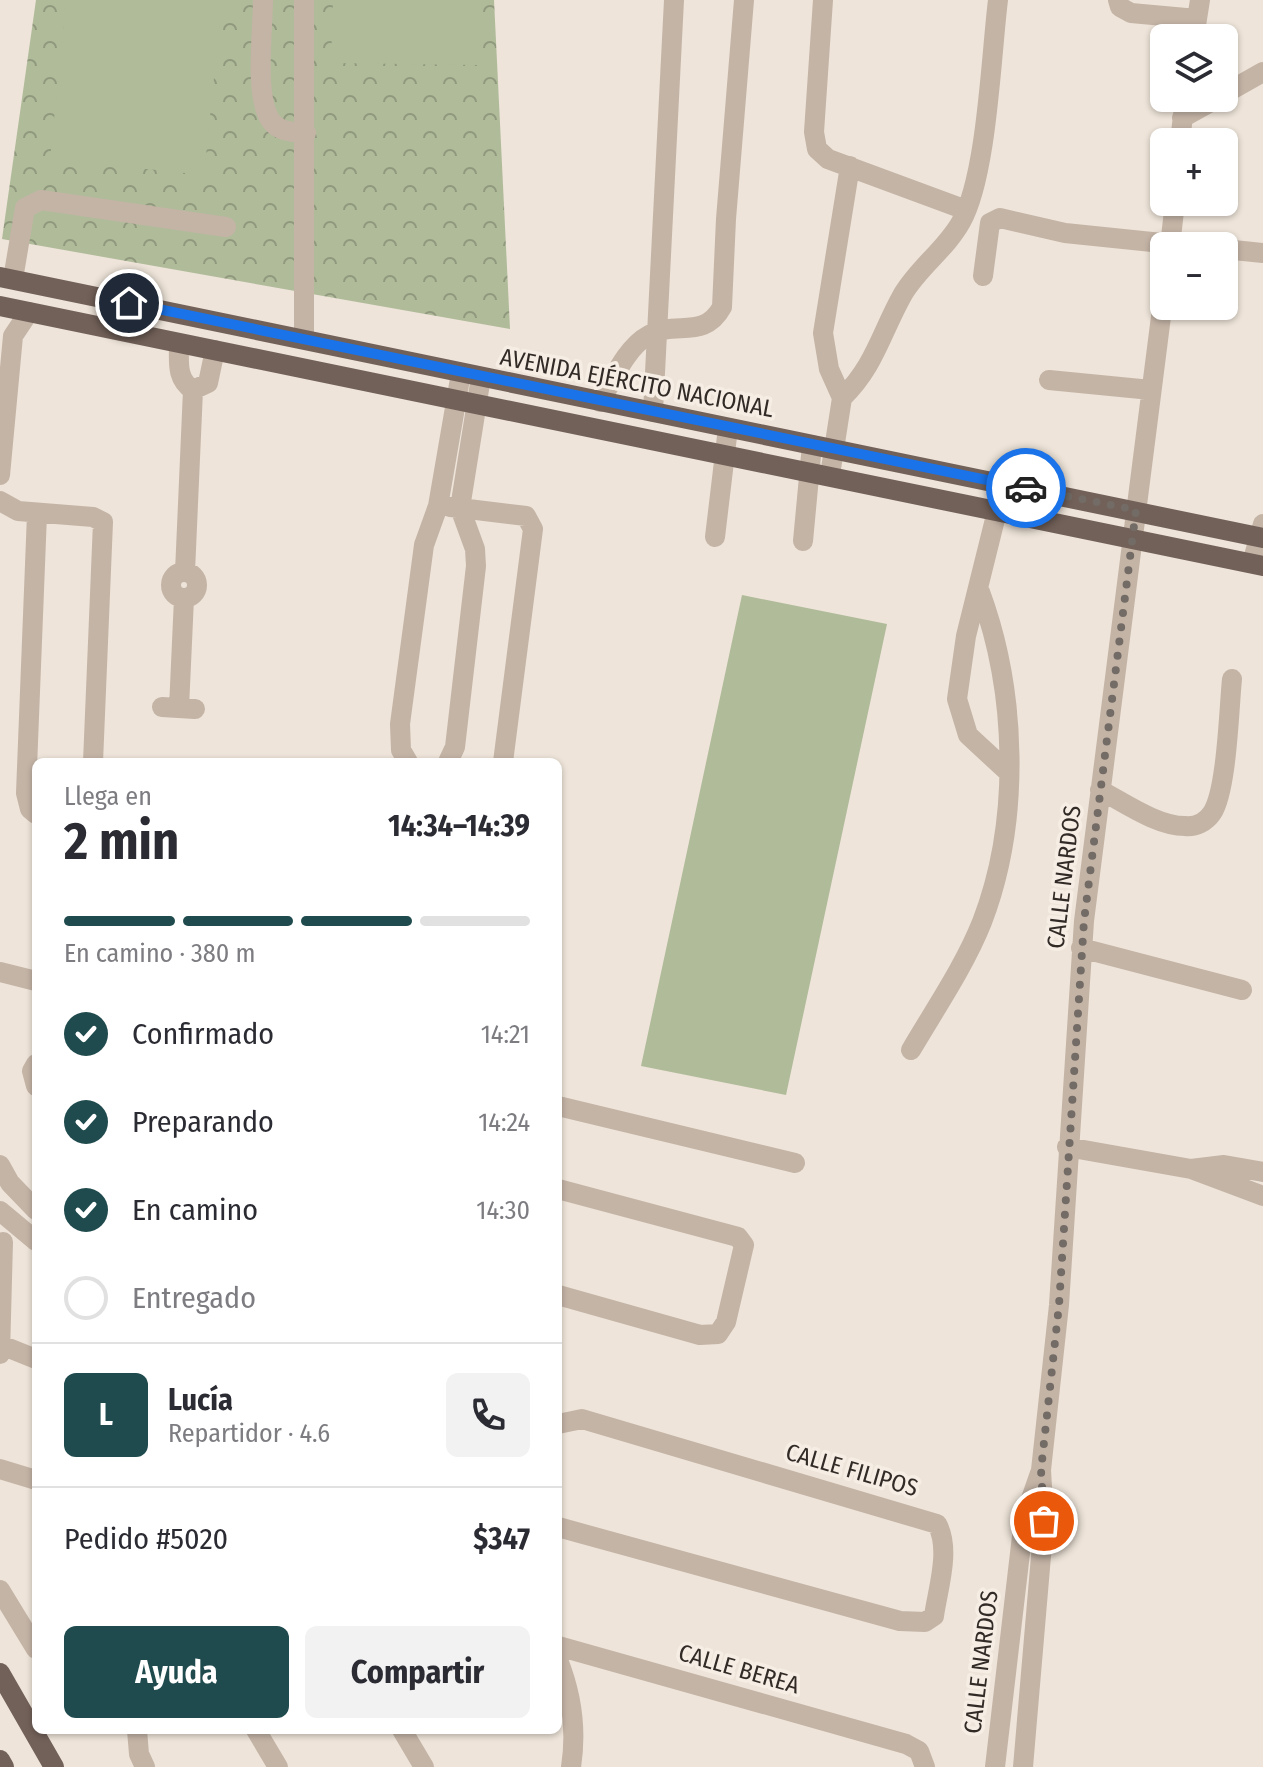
<!DOCTYPE html>
<html lang="es">
<head>
<meta charset="utf-8">
<style>
	body { margin:0; font-family:"Fira Sans Condensed",sans-serif; background:#f2f2f3; color:#2b2b33; height:100vh; display:flex; flex-direction:column; font-size:30px; white-space:nowrap }
	* { box-sizing:border-box; margin:0 }
	p { font-size:26px; color:#7c7c81 }
	.icon { flex:none; width:44px; height:44px; fill:none; stroke:currentColor; stroke-width:2; stroke-linecap:round; stroke-linejoin:round }
	.map { position:relative; flex:1; overflow:hidden }
	.panel { position:absolute; left:32px; top:758px; width:530px; height:976px; display:flex; flex-direction:column; background:#fff; border-radius:12px; box-shadow:0 2px 6px #0004 }
	.panel>* { flex:none }
	.buttons { position:absolute; left:1150px; top:24px; display:grid; gap:16px }
	.buttons a { display:grid; place-items:center; width:88px; height:88px; border-radius:12px; background:#fff; box-shadow:0 2px 6px #0004; font-size:40px }
	.pin { position:absolute; display:grid; place-items:center; width:68px; height:68px; color:#fff; margin:-34px; border:4px solid #fff; border-radius:50%; box-shadow:0 2px 8px #0007 }
	.courier { position:absolute; display:grid; place-items:center; width:80px; height:80px; margin:-40px; border:6px solid #1a73e8; border-radius:50%; background:#fff; color:#222; box-shadow:0 2px 10px #0007 }
	.overview em { font-style:normal; font-weight:700 }
	.overview div { display:flex; flex-direction:column-reverse }
	.overview { display:flex; align-items:center; justify-content:space-between; height:136px; padding:0 32px }
	h1 { font-size:52px; font-weight:700; line-height:60px }
	.bar { display:grid; grid-template-columns:repeat(4,1fr); gap:12px 8px; align-content:center; height:96px; padding:0 32px }
	.bar i { height:10px; border-radius:6px; background:#e1e1e2 }
	.bar .current { background:#204b4e }
	.bar p { grid-column:span 4 }
	.line { display:flex; align-items:center; gap:20px; padding:0 32px; border-top:2px solid #e1e1e2 }
	.line div { flex:1 }
	.round { display:grid; place-items:center; flex:none; width:84px; height:84px; border-radius:12px; background:#f2f2f3 }
	ol { padding:0 32px; list-style:none }
	li { display:flex; align-items:center; gap:24px; height:88px }
	li p { margin-inline-start:auto }
	li .icon { padding:8px; border-radius:50%; background:#204b4e; color:#fff; stroke-width:4 }
	li:last-child { color:#7c7c81 }
	li i { width:44px; height:44px; border:4px solid #e1e1e2; border-radius:50% }
	.cta { display:flex; gap:16px; margin-top:auto; padding:16px 32px }
	.cta a { flex:1; height:92px; border-radius:12px; background:#204b4e; color:#fff; font-size:32px; font-weight:700; line-height:92px; text-align:center }
	.cta a+a { background:#f2f2f3; color:#2b2b33 }
	.map>svg:first-child { display:block }
</style>
</head>
<body>
<div class="map">
<svg width="1263" height="1767" viewBox="0 0 1263 1767">
	<defs>
		<pattern id="park-crowns" width="20" height="18" patternUnits="userSpaceOnUse" patternTransform="scale(2)"><rect width="20" height="18" fill="#b0bb9a"/><path d="M2 6a3 3 0 1 1 6 0M12 15a3 3 0 1 1 6 0" fill="none" stroke="#90987d"/></pattern>
	</defs>
	<rect width="100%" height="100%" fill="#eee4d9"/>
	<path fill="url(#park-crowns)" d="M36,0H494L510,329L2,239Z"/>
	<path fill="#b0bb9a" d="M66,0H222L204,175L50,159Z
		M333,0H478L477,65L331,63Z
		M742,595L887,624L786,1095L641,1066Z"/>
	<g fill="none" stroke-linecap="round" stroke-linejoin="round">
		<path stroke="#c4b4a6" stroke-width="20" d="M263,0C263,30 254,97 271,121C279,132 293,132 306,133
			M823,0L814,132L817,149L828,159L966,210
			M1118,0L1120,7L1131,13L1197,19
			M1194,38L1200,0
			M1224,94L1263,72
			M1182,118L1218,98
			M1180,142L1185,98
			M1170,246L1175,202
			M1224,249L1263,253
			M983,276L990,223L1000,218L1065,233L1191,246
			M13,279L25,208L41,200L226,227
			M304,339V0
			M179,344C179,362 176,379 193,390L208,383L215,350
			M481,377L460,508L526,516L533,529L503,762
			M1049,380L1151,390
			M842,398C875,366 881,333 903,294C919,267 946,249 961,222C987,176 991,56 998,0
			M600,402C613,380 626,347 649,335C676,320 704,340 722,307L726,219L744,0
			M653,412L674,0
			M0,475L13,336L29,312
			M830,475L842,398L829,369L823,333L850,166
			M1004,483L966,636L957,699L968,735L1008,772
			M0,501L18,511L93,517L103,522L93,762
			M715,537L728,428
			M803,541L812,445
			M1252,563L1263,524
			M185,572L193,390
			M171 585a13 13 0 1 1 26 0a13 13 0 1 1-26 0Z
			M162,707L195,709
			M179,708L184,598
			M408,762L401,750L400,724L424,545L438,506L461,373
			M448,762L455,747L476,566L475,549L460,508L450,507
			M1100,790C1125,803 1157,826 1185,826C1196,827 1206,822 1212,813C1227,791 1229,708 1232,679
			M36,814L30,809L26,793L37,514
			M1081,948L1242,990
			M0,972L36,981
			M911,1050C935,1009 964,967 982,922C1021,821 1017,692 980,592
			M36,1064L32,1071L36,1086
			M558,1106L795,1163
			M1067,1147L1191,1169L1263,1196
			M0,1165L10,1183L36,1210
			M1191,1169L1224,1165L1263,1172
			M558,1189L738,1237L744,1245L726,1322L718,1334L700,1335L558,1295
			M0,1211L36,1241
			M1,1345L36,1359
			M0,1354L3,1242
			M558,1424L582,1419L937,1524C951,1549 938,1588 934,1616L925,1622L900,1621L558,1527
			M0,1469L36,1480
			M0,1590L36,1649
			M558,1646L906,1744L919,1751L925,1767
			M558,1660C572,1695 577,1729 571,1767
			M137,1730L139,1754L145,1767
			M256,1730L278,1767
			M402,1730L424,1767
			M995,1767L1024,1519L1040,1473
			M1023,1767L1044,1521L1041,1470L1059,1305L1084,921L1164,293"/>
		<path stroke="#726159" stroke-width="20" d="M0,277L1263,538
			M0,306L1263,566
			M0,1673L54,1767
			M0,1760L4,1767"/>
	</g>
	<g fill="none" stroke-linecap="round" stroke-linejoin="round">
		<path stroke="#736b65" stroke-width="8" stroke-dasharray="0 14.4" d="M1026,488L1136,510L1084,921L1059,1305L1041,1470L1044,1521"/>
		<path stroke="#1a73e8" stroke-width="10" d="M129,303L1026,488"/>
	</g>
	<g text-anchor="middle" stroke-width="7" stroke-linejoin="round" paint-order="stroke">
		<g font-size="24" fill="#312a26" stroke="#f6eee4">
			<text transform="translate(637 383) rotate(11)" y="8">AVENIDA EJÉRCITO NACIONAL</text>
			<text transform="translate(1064 877) rotate(-83)" y="8">CALLE NARDOS</text>
			<text transform="translate(852 1470) rotate(16)" y="8">CALLE FILIPOS</text>
			<text transform="translate(981 1662) rotate(-83)" y="8">CALLE NARDOS</text>
			<text transform="translate(739 1669) rotate(16)" y="8">CALLE BEREA</text>
		</g>
	</g>
</svg>
<div class="buttons">
<a><svg class="icon" aria-label="layers" viewBox="0 0 24 24"><path d="M12 4l9 5-9 5-9-5zM3 14l9 5 9-5"/></svg></a>
<a>+</a>
<a>−</a>
</div>
<div class="pin" style="left:1044px;top:1521px;background:#ea580c"><svg class="icon" aria-label="bag" viewBox="0 0 24 24"><path d="M5 8h14l-1 12H6zM9 8a3 3 0 0 1 6 0"/></svg></div>
<div class="pin" style="left:129px;top:303px;background:#1f2937"><svg class="icon" aria-label="home" viewBox="0 0 24 24"><path d="M3 11l9-7 9 7M6 9v11h12V9"/></svg></div>
<div class="courier" style="left:1026px;top:488px"><svg class="icon" aria-label="car" viewBox="0 0 24 24"><path d="M5 17H2v-5l4-1 3-4h7l3 4 3 1v5h-3M9 17h6M6 11h13"/><circle cx="7" cy="17" r="2"/><circle cx="17" cy="17" r="2"/></svg></div>
<section class="panel">
<div class="overview"><div><h1>2 min</h1><p>Llega en</p></div><em>14:34–14:39</em></div>
<div class="bar"><i class="current"></i><i class="current"></i><i class="current"></i><i></i><p>En camino · 380 m</p></div>
<ol>
<li><svg class="icon" aria-label="check" viewBox="0 0 24 24"><path d="M5 12l5 5 9-10"/></svg>Confirmado<p>14:21</p></li>
<li><svg class="icon" aria-label="check" viewBox="0 0 24 24"><path d="M5 12l5 5 9-10"/></svg>Preparando<p>14:24</p></li>
<li><svg class="icon" aria-label="check" viewBox="0 0 24 24"><path d="M5 12l5 5 9-10"/></svg>En camino<p>14:30</p></li>
<li><i></i>Entregado</li>
</ol>
<div class="line" style="height:144px"><b class="round" style="background:#204b4e;color:#fff">L</b><div><b>Lucía</b><p>Repartidor · 4.6</p></div><a class="round"><svg class="icon" aria-label="phone" viewBox="0 0 24 24"><path d="M5 4h4l2 5-3 2q2 4 5 5l2-3 5 2v4C11 20 4 13 5 4z"/></svg></a></div>
<div class="line" style="height:104px"><div>Pedido #5020</div><b>$347</b></div>
<div class="cta"><a>Ayuda</a><a>Compartir</a></div>
</section>
</div>
</body>
</html>
